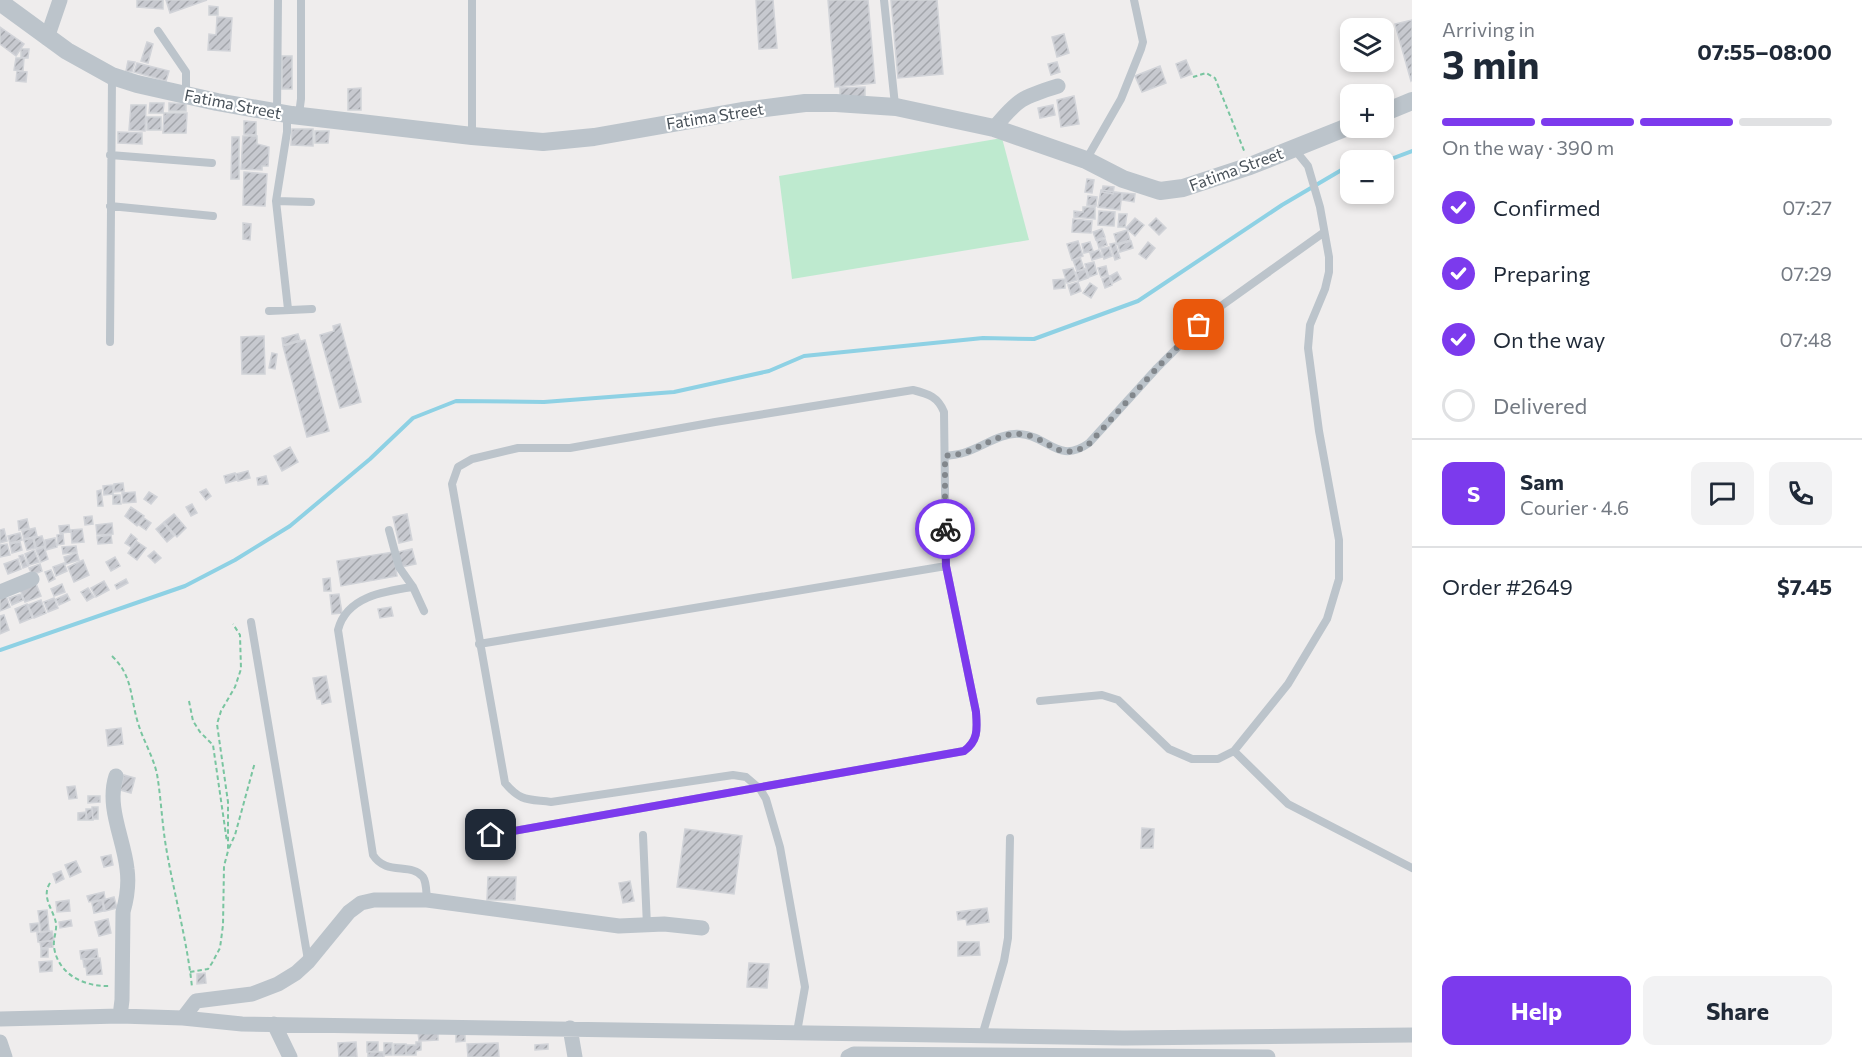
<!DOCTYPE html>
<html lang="en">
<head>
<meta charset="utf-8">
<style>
	body { margin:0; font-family:Commissioner,sans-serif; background:#f2f2f3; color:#1f2937; height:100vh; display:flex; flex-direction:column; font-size:22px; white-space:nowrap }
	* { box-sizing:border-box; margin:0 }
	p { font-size:20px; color:#747a83 }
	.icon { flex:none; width:33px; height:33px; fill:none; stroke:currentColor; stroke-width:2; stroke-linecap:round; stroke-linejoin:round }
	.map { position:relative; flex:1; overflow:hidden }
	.panel { display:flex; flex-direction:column; background:#fff; width:450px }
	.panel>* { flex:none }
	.tools { position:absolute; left:1340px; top:18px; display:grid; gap:12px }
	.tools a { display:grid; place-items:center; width:54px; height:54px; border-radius:12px; background:#fff; box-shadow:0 3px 9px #0003; font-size:30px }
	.pin { position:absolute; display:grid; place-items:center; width:51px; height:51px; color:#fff; margin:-26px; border-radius:12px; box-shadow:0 3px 9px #0006 }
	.courier { position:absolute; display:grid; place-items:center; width:60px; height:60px; margin:-30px; border:4px solid #7c3aed; border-radius:50%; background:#fff; color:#222; box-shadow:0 2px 8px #0007 }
	.head em { font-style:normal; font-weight:700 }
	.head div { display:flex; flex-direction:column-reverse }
	.head { display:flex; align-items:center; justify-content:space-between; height:102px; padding:0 30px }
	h1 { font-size:39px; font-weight:700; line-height:45px }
	.bar { display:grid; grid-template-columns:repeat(4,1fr); gap:9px 6px; align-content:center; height:72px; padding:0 30px }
	.bar i { height:8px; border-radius:4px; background:#e0e1e3 }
	.bar .on { background:#7c3aed }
	.bar p { grid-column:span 4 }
	.line { display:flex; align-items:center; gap:15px; padding:0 30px; border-top:2px solid #e0e1e3 }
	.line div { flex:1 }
	.round { display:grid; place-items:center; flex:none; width:63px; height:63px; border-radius:12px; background:#f2f2f3 }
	ol { padding:0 30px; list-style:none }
	li { display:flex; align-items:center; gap:18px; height:66px }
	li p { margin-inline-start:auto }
	li .icon { padding:6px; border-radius:50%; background:#7c3aed; color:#fff; stroke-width:4 }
	li:last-child { color:#747a83 }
	li i { width:33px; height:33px; border:3px solid #e0e1e3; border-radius:50% }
	.cta { display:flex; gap:12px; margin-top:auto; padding:12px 30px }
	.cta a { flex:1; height:69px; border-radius:12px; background:#7c3aed; color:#fff; font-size:24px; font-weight:700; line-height:69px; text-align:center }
	.cta a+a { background:#f2f2f3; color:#1f2937 }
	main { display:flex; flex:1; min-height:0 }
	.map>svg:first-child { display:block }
</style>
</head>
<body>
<main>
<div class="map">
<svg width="1412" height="1057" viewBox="0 0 1412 1057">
	<defs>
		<pattern id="building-hatch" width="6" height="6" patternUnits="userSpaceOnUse" patternTransform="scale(1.5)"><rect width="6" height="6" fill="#c7c9cf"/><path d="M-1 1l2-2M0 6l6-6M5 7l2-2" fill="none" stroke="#a3a6ab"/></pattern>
	</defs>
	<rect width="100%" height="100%" fill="#efeded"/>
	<path fill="#beeacf" d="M1002,138L1029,240L792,279L779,176Z"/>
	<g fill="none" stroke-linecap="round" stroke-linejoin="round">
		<path stroke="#8ed1e4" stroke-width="4" d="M1383,162L1412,151
			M0,650L185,586L235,560L290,526L370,459L413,418L456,401L544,402L674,392L769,371L804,356L983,338L1034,339L1138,301L1282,205L1350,165"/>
	</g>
	<path fill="url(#building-hatch)" stroke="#d1d3d8" stroke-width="1.5" d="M137,0H163V9L137,7Z
		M166,0H207L170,13Z
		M756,0H773L777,48L759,49Z
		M828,0H868L875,83L835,87Z
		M891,0H937L943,74L898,78Z
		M209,6L218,7V15H209Z
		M217,17L232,18L230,51L208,50L209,34L216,35Z
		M1412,20V80L1411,81L1395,24Z
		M0,27L24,44L16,56L0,44Z
		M1064,34L1069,53L1057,57L1052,37Z
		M147,42L153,44L148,63L141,61Z
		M21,49H29L28,58L21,57Z
		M282,56H292V89H282Z
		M16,58H24L23,71L14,70Z
		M1186,60L1192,74L1181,78L1176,64Z
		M128,61L135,62L132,72L126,71Z
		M1057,62L1060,72L1051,75L1048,64Z
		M137,63L169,71L166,81L134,72Z
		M1160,66L1166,83L1142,92L1135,76Z
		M17,71L27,72L26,82L16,81Z
		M865,87V99L840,100V88Z
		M361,88V110H348V89Z
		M1074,96L1079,124L1061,127L1057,100Z
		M150,103H164L163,113H149Z
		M169,103L186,104V111H169Z
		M131,105H146L145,131L129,130Z
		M1053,105L1055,115L1040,118L1038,108Z
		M164,113H187L186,133H163Z
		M147,117H161V130H147Z
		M244,121L256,122V135L244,134Z
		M292,129H313V146L291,145Z
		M315,131H329L328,143H315Z
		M118,132L142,133V144L118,143Z
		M243,136H257V144L269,147L268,166H262V170L241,169Z
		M232,137H239V179H231Z
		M244,172L267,174L265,206L243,205Z
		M1087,179L1094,180L1092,193L1085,192Z
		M1103,186L1114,187L1113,194L1102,192Z
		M1101,190L1122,193L1120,210L1098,207Z
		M1123,193L1135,194L1134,202L1122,200Z
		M1088,196L1097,197L1096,206L1087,205Z
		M1083,207H1095V219L1074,217V211L1083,212Z
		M1099,211L1115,212L1114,226L1098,225Z
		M1119,214H1127L1125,227H1118Z
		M1135,218L1144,225L1135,236L1126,228Z
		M1156,218L1166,228L1159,235L1149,225Z
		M1073,219L1092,221L1091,233L1072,232Z
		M243,223L251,224L250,240L243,239Z
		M1102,229L1105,237L1096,240L1093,232Z
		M1127,230L1130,240L1117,244L1114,234Z
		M1105,239L1107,245L1099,248L1097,241Z
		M1078,241L1083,256L1072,260L1067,244Z
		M1131,241L1133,248L1120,252L1118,245Z
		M1090,242L1093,251L1084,253L1082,244Z
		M1148,242L1155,248L1146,259L1139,254Z
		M1115,243L1120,258L1115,260L1110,244Z
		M1109,247L1112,256L1104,259L1101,249Z
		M1099,250L1102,257L1092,260L1090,253Z
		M1080,257L1084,269L1077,271L1073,260Z
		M1094,262L1097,274L1089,277L1085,264Z
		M1106,266L1108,275L1101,277L1098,268Z
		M1073,268L1077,280L1067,283L1063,270Z
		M1085,269L1088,278L1079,281L1076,272Z
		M1117,272L1121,279L1113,283L1110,276Z
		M1109,276L1112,285L1105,288L1102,279Z
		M1065,279V288L1054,289L1053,280Z
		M1078,282L1081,291L1071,295L1068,285Z
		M1090,283L1097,288L1091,298L1083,293Z
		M340,324L361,402L340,408L320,335L334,331L333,326Z
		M298,334L300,340L283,345L282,338Z
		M264,336L265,374H242L241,337Z
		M305,340L329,431L307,437L283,346Z
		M272,353L277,354L275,369L269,368Z
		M290,447L298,462L282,471L274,456Z
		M248,471L250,478L238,481L236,474Z
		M235,473L237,480L226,483L224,476Z
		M266,476L268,484L258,485L257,478Z
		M123,483L124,491L114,492V484Z
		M113,485V494L104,495L103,486Z
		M206,489L211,496L206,500L200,492Z
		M101,490L103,506H98L97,491Z
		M135,492L136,502L123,503L122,493Z
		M149,492L157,497L151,504L144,499Z
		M113,495H120L121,504H113Z
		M192,504L197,513L191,516L186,507Z
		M131,507L144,516L137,526L125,516Z
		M174,514L186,528L177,537L164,522Z
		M407,514L412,540L399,543L393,517Z
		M92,516L93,524L85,525L84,517Z
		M144,518L151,523L146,530L139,525Z
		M27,519L29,528L19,530L18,521Z
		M112,523L113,534L97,535L96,525Z
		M163,523L174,536L167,542L156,529Z
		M69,525L70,532L60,533L59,526Z
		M35,528L37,536L24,539L22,531Z
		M4,529L7,541L0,543V530Z
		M82,529L84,542L72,543L71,530Z
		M20,533L22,540L10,543L8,536Z
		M63,534L64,544L58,545L57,535Z
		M131,534L137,539L131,547L125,543Z
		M111,535L112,543L98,544L97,537Z
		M42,536L45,546L36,548L34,538Z
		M33,538L35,548L27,550L24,540Z
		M55,538L57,547L46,550L45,540Z
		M136,541L146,548L137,560L128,553Z
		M20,542L22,550L12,553L10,544Z
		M7,544L10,555L0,557V545Z
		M76,546L77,552L63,554L62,547Z
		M44,547L48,559L41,562L36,550Z
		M412,549L416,564L401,567L398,552Z
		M34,550L39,562L29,565L25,554Z
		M154,551L161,558L155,563L148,556Z
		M393,552L397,576L341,586L337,561Z
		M77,553L79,560L66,564L64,557Z
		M23,555L28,566L23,568L19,556Z
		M115,557L120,566L111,571L106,562Z
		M18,559L21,569L8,574L4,564Z
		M83,560L89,575L74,582L68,567Z
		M64,563L67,571L56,576L53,567Z
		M40,564L42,571L32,575L29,568Z
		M51,570L55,579L49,582L45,572Z
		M330,578L331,591H324L323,579Z
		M126,579L128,583L117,589L115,585Z
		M35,581L41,596L25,602L19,587Z
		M104,581L109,590L96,597L91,588Z
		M62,584L65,592L54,596L51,589Z
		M88,588L94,597L87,601L81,592Z
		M5,593L10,607L0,611V594Z
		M21,594L23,600L12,605L9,598Z
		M67,594L70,600L59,605L56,599Z
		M339,594L342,613L332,614L330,595Z
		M54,598L58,608L48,612L44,602Z
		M41,600L46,613L34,618L28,605Z
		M27,604L32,618L20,623L15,609Z
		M391,607L393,616L380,618L378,609Z
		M4,615L9,630L0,634V616Z
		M326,676L331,702L322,704L321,699H317L313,678Z
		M121,728L123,744L108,746L106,730Z
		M124,775L135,778L131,793L120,790Z
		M75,786L77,798L69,799L67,787Z
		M88,796H100V802L88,803Z
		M92,807H98V819H93Z
		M86,809H92L93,820H87Z
		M86,812V820H78V813Z
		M1142,828L1154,829L1153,848H1141Z
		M685,829L742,836L734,894L677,887Z
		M111,855L113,865L104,867L101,857Z
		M76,861L81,872L70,877L65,865Z
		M61,871L64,879L56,883L53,874Z
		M488,877H516L515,900H487Z
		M630,881L634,901L623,903L619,883Z
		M104,892L105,899L89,902L87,896Z
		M114,897L117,908L105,911L103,900Z
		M69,900L70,911L57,912L56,902Z
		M102,900L104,911L94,913L92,903Z
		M987,908L989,922L967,925L966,919L958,920L957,912Z
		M47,910L49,931L41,932L38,911Z
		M108,919L111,933L99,936L95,922Z
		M71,920L72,926L60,928L59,922Z
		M38,923L39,931L31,932L30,924Z
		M52,931L54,940L38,942L37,933Z
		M52,941L53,947L41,948L40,942Z
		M958,942H979L980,955L958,956Z
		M41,949H48V957H41Z
		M97,949L98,958L81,959L80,951Z
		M100,958L102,974L87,975L86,967H84L83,960Z
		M52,961V971L40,972L39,962Z
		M749,963L769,964L767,988L747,987Z
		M205,973L206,983L197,984V974Z
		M418,1032H438V1040L419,1041Z
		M456,1032H465V1041L456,1042Z
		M356,1042L357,1057H339L338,1043Z
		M367,1042H378V1051L367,1052Z
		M416,1042H421V1050L416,1051V1055H406V1045H416Z
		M384,1043H392V1055H384Z
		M498,1043L499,1057H468L467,1044Z
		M394,1044H406V1055H394Z
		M548,1044V1049L535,1050V1045Z
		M368,1052H383L384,1057H368Z"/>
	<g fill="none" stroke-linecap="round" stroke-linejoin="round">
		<path stroke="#79c5a0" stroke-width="2" stroke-dasharray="4.5 3" stroke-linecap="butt" d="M1193,77L1206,73L1215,78L1245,153
			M112,656C133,676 130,697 138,723C143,740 153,756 157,774C161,798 162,823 166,847C174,894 187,940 192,987
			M189,701L193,721L200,732L213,745L227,842
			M229,848L235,835L255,762
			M50,883C41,897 53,909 56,923C57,931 53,939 54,947C58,975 85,987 110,986
			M190,972L208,969L212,963L220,948L223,925L224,866L228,851V802L217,724L221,711L235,687L241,669L240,635L233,624"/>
		<path stroke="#bcc4cb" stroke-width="8" d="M884,0L895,105
			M158,31L186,72V95
			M277,111L278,0
			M287,114V132L276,201L288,309
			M299,114L301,99V0
			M472,135V0
			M110,155L212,163
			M1086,160L1121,99L1141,49L1143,42L1134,0
			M276,201L311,202
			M110,206L213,216
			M269,311L312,309
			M110,342L112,77
			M945,456C951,455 957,455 963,453C981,448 1001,432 1020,434C1049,436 1058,465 1089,443L1157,368L1214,311L1323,233
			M389,530L399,567L413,587L424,611
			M413,587C384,591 346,597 338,630L373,855C386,876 411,862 423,877C427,883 426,893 427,900
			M251,622L308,960
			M479,644L946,566
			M1040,701L1102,695L1118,700L1169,749L1192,759H1218L1234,751L1288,684L1327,619L1339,579V540L1319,431L1308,348L1310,325L1325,289L1329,272V257L1320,207L1308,166L1295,150
			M1234,751L1288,804L1412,868
			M491,835L964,751C979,740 977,728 976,712L946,566L944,412C938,397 929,394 913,390L715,422L570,448H518L472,459L458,467L452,484L505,783C521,802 528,799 551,802L733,775L746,777L760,789L766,799L780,847L805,987L797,1032
			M643,835L647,926
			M982,1036L1004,961L1008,938L1010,838"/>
		<path stroke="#bcc4cb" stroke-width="15" d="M47,38L60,0
			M994,128C1018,99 1022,97 1058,86
			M0,592L32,579
			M116,776C106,807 124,839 127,869C129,883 127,898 123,912L122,1000L120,1016
			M183,1018L242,1024L1124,1038L1412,1035
			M0,1019L120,1016L183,1018L196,1001L252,994L278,984L296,973L308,962L349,912L361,903L374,900H427L619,926L664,924L702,928
			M274,1024L290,1057
			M570,1028L575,1057
			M0,1042L5,1057
			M848,1057L854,1054L1268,1057"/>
		<path stroke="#bcc4cb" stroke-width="18" d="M0,2L67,51L112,76L137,84L217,102L292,115L472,136L543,142L594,137L742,111L805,103H836L896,107L994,128L1086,160L1123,179L1160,191L1183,188L1250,166L1350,126
			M1383,113L1412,101"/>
	</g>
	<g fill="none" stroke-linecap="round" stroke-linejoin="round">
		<path stroke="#82878c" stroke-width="6" stroke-dasharray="0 10.8" d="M945,529V456C951,455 957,455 963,453C981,448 1001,432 1020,434C1049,436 1058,465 1089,444L1157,368L1199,325"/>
		<path stroke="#7c3aed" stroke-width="8" d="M491,835L964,751C979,740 977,728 976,712L946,566L945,529"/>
	</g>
	<g text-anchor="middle" stroke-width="4.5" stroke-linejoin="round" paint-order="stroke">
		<g font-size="16" fill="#475058" stroke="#fff">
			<text transform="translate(233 104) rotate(11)" y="6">Fatima Street</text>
			<text transform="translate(715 116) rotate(-9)" y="6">Fatima Street</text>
			<text transform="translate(1236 169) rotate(-20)" y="6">Fatima Street</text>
		</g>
	</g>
</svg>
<div class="tools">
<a><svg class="icon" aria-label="layers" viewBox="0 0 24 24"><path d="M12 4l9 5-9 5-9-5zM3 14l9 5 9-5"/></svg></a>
<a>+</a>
<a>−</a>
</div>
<div class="pin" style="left:1199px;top:325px;background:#ea580c"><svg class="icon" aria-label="bag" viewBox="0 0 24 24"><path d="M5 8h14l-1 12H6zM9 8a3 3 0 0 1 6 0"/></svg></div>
<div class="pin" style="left:491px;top:835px;background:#1f2937"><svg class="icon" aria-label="home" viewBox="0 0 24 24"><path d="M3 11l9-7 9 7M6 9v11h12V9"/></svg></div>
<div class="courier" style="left:945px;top:529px"><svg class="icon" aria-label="bike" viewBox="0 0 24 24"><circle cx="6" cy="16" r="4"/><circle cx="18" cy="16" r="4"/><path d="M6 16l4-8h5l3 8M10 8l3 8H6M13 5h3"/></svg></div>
</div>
<section class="panel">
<div class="head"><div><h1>3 min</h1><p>Arriving in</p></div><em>07:55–08:00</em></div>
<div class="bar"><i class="on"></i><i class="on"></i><i class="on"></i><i></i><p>On the way · 390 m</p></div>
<ol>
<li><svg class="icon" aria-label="check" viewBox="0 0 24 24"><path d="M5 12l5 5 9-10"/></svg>Confirmed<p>07:27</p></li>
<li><svg class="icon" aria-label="check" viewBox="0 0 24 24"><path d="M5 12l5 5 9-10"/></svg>Preparing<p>07:29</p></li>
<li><svg class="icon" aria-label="check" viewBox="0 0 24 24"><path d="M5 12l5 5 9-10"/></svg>On the way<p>07:48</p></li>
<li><i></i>Delivered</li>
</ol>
<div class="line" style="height:108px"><b class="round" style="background:#7c3aed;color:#fff">S</b><div><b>Sam</b><p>Courier · 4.6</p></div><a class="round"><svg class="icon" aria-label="chat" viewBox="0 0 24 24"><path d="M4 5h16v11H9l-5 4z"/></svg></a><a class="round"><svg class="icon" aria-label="phone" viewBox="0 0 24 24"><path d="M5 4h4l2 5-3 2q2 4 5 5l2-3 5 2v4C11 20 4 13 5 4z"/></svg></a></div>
<div class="line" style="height:78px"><div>Order #2649</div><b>$7.45</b></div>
<div class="cta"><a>Help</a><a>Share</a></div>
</section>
</main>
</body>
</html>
